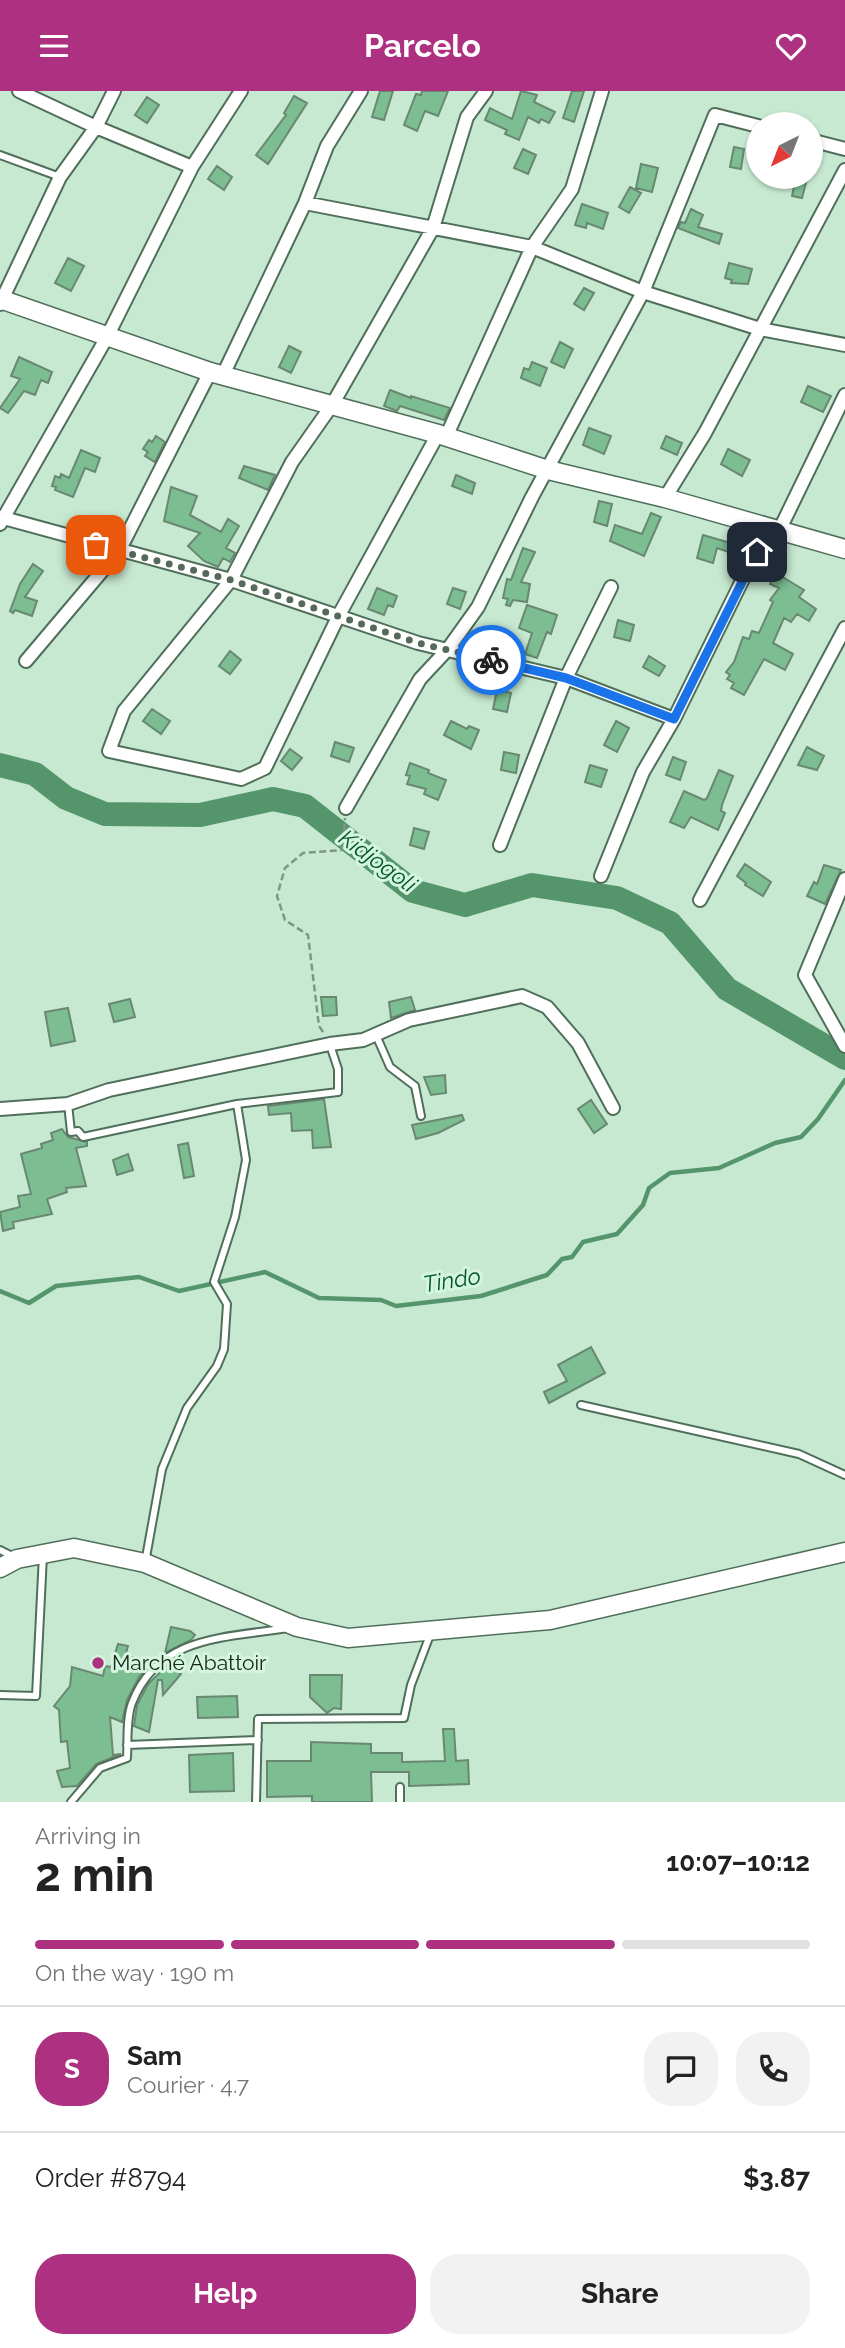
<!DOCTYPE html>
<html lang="en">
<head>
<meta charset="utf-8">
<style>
	body { margin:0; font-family:Raleway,sans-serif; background:#f2f2f2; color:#222; height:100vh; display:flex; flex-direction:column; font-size:26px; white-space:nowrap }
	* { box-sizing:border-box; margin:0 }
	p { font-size:23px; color:#767676 }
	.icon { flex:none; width:38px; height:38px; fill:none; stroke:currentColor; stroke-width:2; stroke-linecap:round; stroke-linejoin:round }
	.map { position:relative; height:1711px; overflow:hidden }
	.details { display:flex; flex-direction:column; background:#fff; flex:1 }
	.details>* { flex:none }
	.needle { width:46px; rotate:222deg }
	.tools { position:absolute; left:746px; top:21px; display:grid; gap:14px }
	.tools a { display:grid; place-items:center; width:77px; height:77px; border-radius:50%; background:#fff; box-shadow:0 2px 5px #0004; font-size:35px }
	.pin { position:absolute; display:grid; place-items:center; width:60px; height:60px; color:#fff; margin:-30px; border-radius:14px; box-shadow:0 4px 10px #0006 }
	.courier { position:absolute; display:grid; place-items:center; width:70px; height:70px; margin:-35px; border:5px solid #1a73e8; border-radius:50%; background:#fff; color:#222; box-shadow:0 2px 9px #0007 }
	.headline em { font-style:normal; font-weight:700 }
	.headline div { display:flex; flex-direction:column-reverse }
	.headline { display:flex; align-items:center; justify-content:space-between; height:119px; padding:0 35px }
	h1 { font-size:46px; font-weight:700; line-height:52px }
	.bar { display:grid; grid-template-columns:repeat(4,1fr); gap:10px 7px; align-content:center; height:84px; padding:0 35px }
	.bar i { height:9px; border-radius:5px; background:#e0e0e0 }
	.bar .selected { background:#ad3081 }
	.bar p { grid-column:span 4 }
	.line { display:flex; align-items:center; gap:18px; padding:0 35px; border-top:2px solid #e0e0e0 }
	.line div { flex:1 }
	.round { display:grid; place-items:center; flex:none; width:74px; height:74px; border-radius:28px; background:#f2f2f2 }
	.cta { display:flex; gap:14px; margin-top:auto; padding:14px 35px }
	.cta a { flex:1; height:80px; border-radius:28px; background:#ad3081; color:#fff; font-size:28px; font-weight:700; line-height:80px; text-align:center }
	.cta a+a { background:#f2f2f2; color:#222 }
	header { display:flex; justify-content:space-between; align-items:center; height:91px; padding:0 35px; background:#ad3081; color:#fff; font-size:32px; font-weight:700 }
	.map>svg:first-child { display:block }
</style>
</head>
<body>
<header><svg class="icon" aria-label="menu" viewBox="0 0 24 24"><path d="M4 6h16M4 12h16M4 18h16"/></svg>Parcelo<svg class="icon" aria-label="heart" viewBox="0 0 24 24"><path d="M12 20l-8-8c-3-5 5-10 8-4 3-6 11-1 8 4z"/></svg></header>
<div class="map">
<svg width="845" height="1711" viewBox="0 0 845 1711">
	<rect width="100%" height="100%" fill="#c7e9d1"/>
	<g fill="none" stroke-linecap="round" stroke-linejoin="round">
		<path stroke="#55956c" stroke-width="4.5" d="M0,1200L29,1212L56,1195L139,1186L179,1200L265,1181L319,1207L381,1209L396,1215L481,1205L547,1184L562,1168L572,1166L583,1151L617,1143L643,1114L649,1097L670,1082L719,1077L775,1052L801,1046L818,1028L845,989"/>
		<path stroke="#55956c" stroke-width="24" d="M0,674L35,683L66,707L105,723L200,724L273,708L305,715L413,800L465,814L532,794L617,807L670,832L727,898L845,967"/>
	</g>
	<path fill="#7cbd91" stroke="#698872" stroke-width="2" d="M380,0H393L384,29L372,26Z
		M422,0H448L438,25L425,20L417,40L404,34L416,3L421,4Z
		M521,0L537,4L534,11L555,21L549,32L541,28L539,32L528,26L519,49L505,43L507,39L485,29L490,17L512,28Z
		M572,0H584L574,31L563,27Z
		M294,5L307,12L268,73L256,64L286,24L284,22Z
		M147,6L159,14L147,32L135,24Z
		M734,56L744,58L741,78L730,76Z
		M523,58L536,64L528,83L514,77Z
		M641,73L658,77L652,101L636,97Z
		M217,75L232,86L224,99L208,88Z
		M796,86L807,88L802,107L792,105Z
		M630,96L641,102L629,122L619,116Z
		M582,113L608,122L603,138L587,132L586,137L575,134Z
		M691,118L703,124L698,136L722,143L719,153L678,137L681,131L685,132Z
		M68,167L84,175L71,200L55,192Z
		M729,172L752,178L748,193L731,192L732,189L725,187Z
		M584,197L594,202L584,219L574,213Z
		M560,251L573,258L564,277L551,271Z
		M289,255L301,261L291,282L279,276Z
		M19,266L52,281L48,292L41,289L35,304L24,300L8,322L0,317L20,288L11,285Z
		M532,271L547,277L540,295L521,287L524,277L529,279Z
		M808,295L831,305L823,321L801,311Z
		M390,299L411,307V305L450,317L444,329L400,315L397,320L384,315Z
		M589,337L611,345L604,363L583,354Z
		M156,345L165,351L155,371L145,365L148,361L143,358L149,349L152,351Z
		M666,345L682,352L677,364L661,357Z
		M728,358L750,369L742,385L721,373Z
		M81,359L100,367L95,381L85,377L73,406L55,399L56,396L52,395L55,385L60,387L61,383L69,387Z
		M244,375L275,384L268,399L239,387Z
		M456,384L475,392L472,403L452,395Z
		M171,396L197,405L190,424L221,441L228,428L239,435L226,457L235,462L230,471L223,467L218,476L204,470L188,455L200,442L164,430Z
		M599,410L612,413L607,435L594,431Z
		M651,422L661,426L644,465L610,450L615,434L642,443Z
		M703,444L744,456L740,465L717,457L713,472L697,467Z
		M523,457L535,461L521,491L530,493L527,511L513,509L510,515L506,514L508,508L503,507L507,488L511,489Z
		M33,473L43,480L25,506L37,510L32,525L15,519L13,522L10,520L20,493Z
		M776,482L804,499L799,506L816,518L809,530L797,523L791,531L784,527L773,552L793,563L785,579L764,568L744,604L731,597L734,592L727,588L730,584L726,581L734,571L743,546L749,548L752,540L759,542L773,511L770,509L779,497L770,493Z
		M377,497L397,505L393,516L388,514L384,524L368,518Z
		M453,497L466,501L460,518L447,513Z
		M527,514L557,524L551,543L547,541L537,567L525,563L532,542L519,537Z
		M618,529L634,534L630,550L614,546Z
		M230,560L241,569L230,583L219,575Z
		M649,565L665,575L659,585L643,576Z
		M497,599L511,602L507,621L493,618Z
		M152,618L170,630L161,643L143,630Z
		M451,630L467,638L469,635L479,639L471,658L444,644Z
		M616,630L629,637L617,661L604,654Z
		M335,651L354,657L349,671L331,665Z
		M807,656L824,665L817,679L798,674Z
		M290,658L302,667L292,679L281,670Z
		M504,661L519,664L516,682L501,679Z
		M673,666L686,671L680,689L666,684Z
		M410,672L429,679L428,682L446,689L438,709L424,703L426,698L407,693L410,685L406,684Z
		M590,674L607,679L601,696L585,691Z
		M719,679L733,685L722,714L721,720L725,722L718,739L691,726L684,737L670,731L684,700L704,709L707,707Z
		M414,737L429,741L424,758L410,754Z
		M745,773L771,791L763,805L745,794L746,792L737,785Z
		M824,774L841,779L825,813L807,805L814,791L817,793Z
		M321,906H336L337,924L323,925Z
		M411,906L415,919L391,927L389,911Z
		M130,908L135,926L114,931L109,913Z
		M68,917L75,950L51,955L45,921Z
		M445,984L446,1002L431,1004L424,986Z
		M324,1008L331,1056L313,1057L312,1039L292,1040L291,1022L269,1024L268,1015Z
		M591,1009L607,1033L594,1042L578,1018Z
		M462,1024L464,1029L438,1042L416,1048L412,1034Z
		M62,1038L68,1046L87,1051V1055L76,1057L86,1095L66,1097L67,1101L47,1108L52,1123L13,1131L14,1137L3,1140L0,1121L20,1116L18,1105L31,1103L21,1063L42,1057L41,1053L53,1049L51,1042Z
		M188,1052L194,1085L184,1087L178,1054Z
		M128,1063L133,1079L117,1084L113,1069Z
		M591,1256L605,1282L549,1312L544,1301L567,1290L558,1274Z
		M171,1536L190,1540L195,1544L191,1549L165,1562Z
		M118,1553L128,1555L125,1565L153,1570L139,1586L127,1609L122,1631L110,1626L113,1664L121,1663L96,1673L77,1695L62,1696L57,1680L70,1677L67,1650L61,1651L59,1619L54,1615L70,1595L72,1576L103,1585L105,1575L111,1576Z
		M169,1573L181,1583L163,1604L162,1589H158L149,1641L134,1635L137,1614L148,1593Z
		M310,1584H342L341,1618L334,1617L327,1622L310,1606Z
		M237,1605L238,1626L198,1627L197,1606Z
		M443,1638H454L456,1670L468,1669L469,1693L409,1695V1681H371L372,1711H312V1705L267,1706V1670H311V1651L371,1653V1662H402V1671L445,1670Z
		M233,1662L234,1700L190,1701L189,1664Z"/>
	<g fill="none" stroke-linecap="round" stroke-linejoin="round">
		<defs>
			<path id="lane" d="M0,64L60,86
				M376,944L390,976L415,995L421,1025
				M68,1013L71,1041L78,1040L83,1046L237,1013L338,1001V978L330,954
				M581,1314L799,1363L845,1384
				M0,1459L14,1466
				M145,1472L162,1378L187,1317L217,1275L224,1258L227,1213L214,1191L235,1126L246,1069L237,1013
				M0,1604L36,1605L43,1464
				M127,1654L258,1649
				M400,1696V1711
				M71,1711L100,1677L127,1667C128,1650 126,1628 132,1612C158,1544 226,1547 288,1537
				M256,1711L258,1628L404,1627L411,1594L430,1544"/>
			<path id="street" d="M19,0L96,36L192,76
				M810,49L845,58
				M305,112L532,156L643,201L760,238L845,254
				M0,213L60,86L96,36L114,0
				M223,284L305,112L327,55L361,0
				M438,343L339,524L265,677L241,688L109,660L124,620L231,489L292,371L332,314L433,137L467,26L486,0
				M446,346L532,156L572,98L602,0
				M665,407L705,342L845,79
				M0,426L231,489L418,552L566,587L674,628
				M0,433L107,246L192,76L241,0
				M779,440L845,304
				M26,570L119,460L210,281
				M346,717L420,588L448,558L478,516L532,406L643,201L715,24L758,35
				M500,754L566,587L611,496
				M601,785L643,681L674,628L768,437
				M845,788L805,884L845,955
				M700,809L845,537
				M0,1018L68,1013L109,999L330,953L363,949L409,929L522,905L547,916L578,952L613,1017"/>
			<path id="secondary" d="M0,208L210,281L438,343L548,379L665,407L845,458
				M0,1477L17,1468L74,1457L145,1472L297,1536L348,1547L550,1529L845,1461"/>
		</defs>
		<use href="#lane" stroke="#506f5a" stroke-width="10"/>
		<use href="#street" stroke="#506f5a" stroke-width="16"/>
		<use href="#secondary" stroke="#506f5a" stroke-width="21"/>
		<path stroke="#7e9785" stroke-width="2.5" stroke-dasharray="7 3.5" stroke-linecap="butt" d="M323,941L319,935L308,844L285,829L277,805L285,777L303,762L342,759L345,727"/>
		<use href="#lane" stroke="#fff" stroke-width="6"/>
		<use href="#street" stroke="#fff" stroke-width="12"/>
		<use href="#secondary" stroke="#fff" stroke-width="18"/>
	</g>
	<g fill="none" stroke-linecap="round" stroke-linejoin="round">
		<path stroke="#566a5c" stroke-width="7" stroke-dasharray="0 12.6" d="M96,454L231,489L418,552L491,569"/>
		<path stroke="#1a73e8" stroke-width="9" d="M491,569L566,587L674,628L757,461"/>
	</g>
	<circle fill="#ad3081" stroke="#d4f6de" stroke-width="2.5" cx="98" cy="1572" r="7"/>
	<g text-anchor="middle" stroke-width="6" stroke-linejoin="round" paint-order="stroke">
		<g font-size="21" fill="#19261d" stroke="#d4f6de" text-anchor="start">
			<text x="112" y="1579">Marché Abattoir</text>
		</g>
		<g font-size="23" font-style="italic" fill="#05562e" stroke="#d4f6de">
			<text transform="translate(378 770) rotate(36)" y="8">Kidjogoli</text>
			<text transform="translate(452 1189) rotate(-9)" y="8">Tindo</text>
		</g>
	</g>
</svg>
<div class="tools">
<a><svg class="needle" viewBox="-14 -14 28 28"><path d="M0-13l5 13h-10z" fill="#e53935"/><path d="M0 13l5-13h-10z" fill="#767676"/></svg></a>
</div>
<div class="pin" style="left:96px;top:454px;background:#ea580c"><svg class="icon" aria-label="bag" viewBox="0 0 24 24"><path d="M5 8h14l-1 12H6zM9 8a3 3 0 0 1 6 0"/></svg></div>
<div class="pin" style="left:757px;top:461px;background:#1f2937"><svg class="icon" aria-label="home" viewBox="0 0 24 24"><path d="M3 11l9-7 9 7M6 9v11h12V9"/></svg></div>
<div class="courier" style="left:491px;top:569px"><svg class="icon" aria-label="bike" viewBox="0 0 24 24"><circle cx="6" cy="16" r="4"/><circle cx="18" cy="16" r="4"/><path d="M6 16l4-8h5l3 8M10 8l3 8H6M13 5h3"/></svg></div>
</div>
<section class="details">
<div class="headline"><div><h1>2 min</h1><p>Arriving in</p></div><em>10:07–10:12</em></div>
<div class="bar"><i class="selected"></i><i class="selected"></i><i class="selected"></i><i></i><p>On the way · 190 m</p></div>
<div class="line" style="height:126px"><b class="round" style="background:#ad3081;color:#fff">S</b><div><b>Sam</b><p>Courier · 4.7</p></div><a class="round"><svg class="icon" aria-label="chat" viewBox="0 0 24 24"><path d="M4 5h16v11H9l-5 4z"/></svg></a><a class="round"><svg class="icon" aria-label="phone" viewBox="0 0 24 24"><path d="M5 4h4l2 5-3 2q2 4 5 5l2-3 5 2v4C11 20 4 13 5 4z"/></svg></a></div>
<div class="line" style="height:91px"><div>Order #8794</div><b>$3.87</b></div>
<div class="cta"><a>Help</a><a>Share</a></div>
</section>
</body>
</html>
